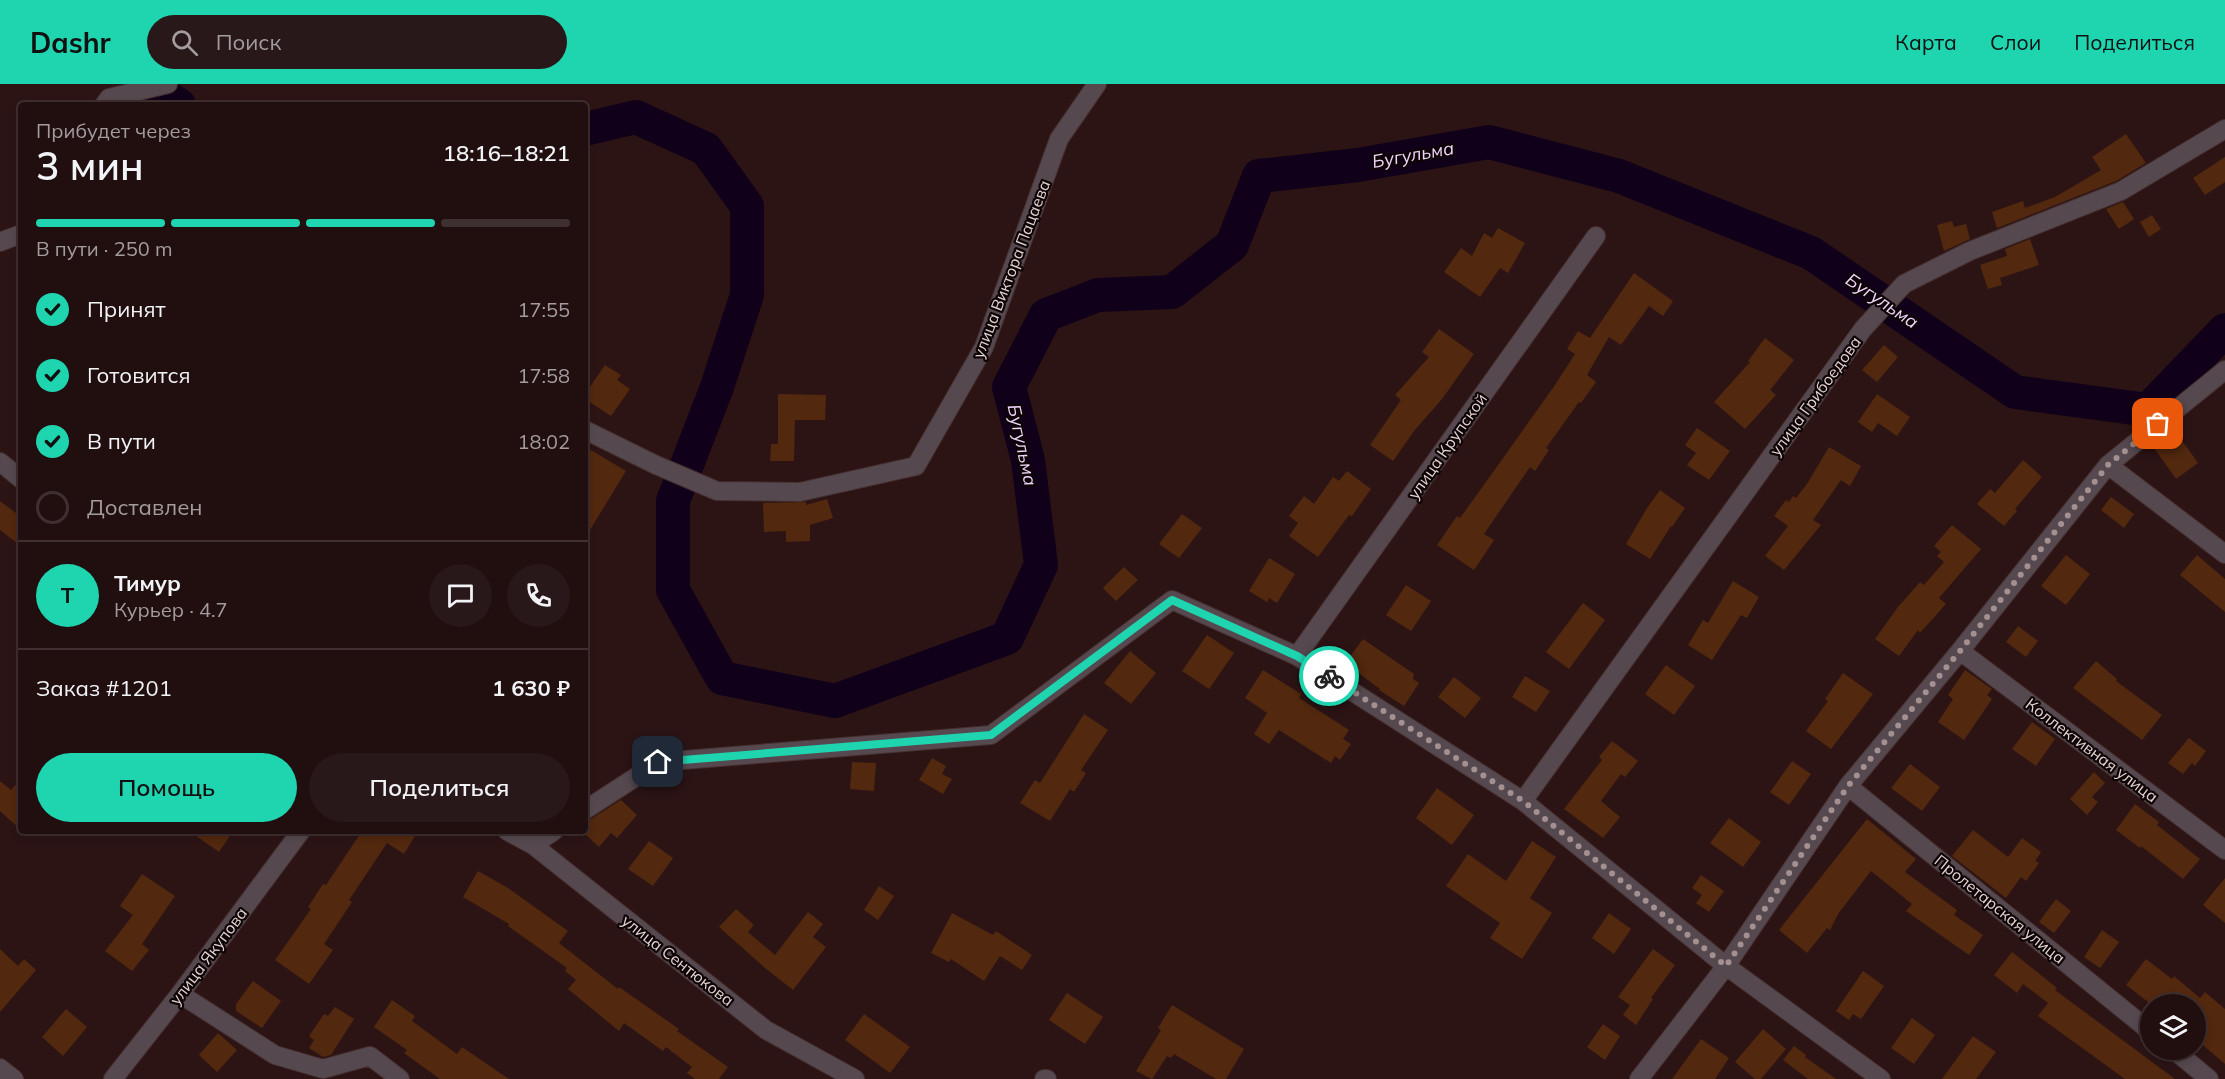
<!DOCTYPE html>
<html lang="ru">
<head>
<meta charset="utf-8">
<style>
	body { margin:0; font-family:Mulish,sans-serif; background:#291819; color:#f1f3f6; height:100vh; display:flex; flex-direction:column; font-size:22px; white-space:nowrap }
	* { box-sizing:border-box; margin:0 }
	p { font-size:20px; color:#a29c9f }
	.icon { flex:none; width:33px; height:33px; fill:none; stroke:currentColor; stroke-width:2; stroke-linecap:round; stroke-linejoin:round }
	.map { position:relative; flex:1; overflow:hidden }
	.side { position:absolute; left:18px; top:18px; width:570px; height:732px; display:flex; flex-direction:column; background:#210f10; border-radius:6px; box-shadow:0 3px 9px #0003,0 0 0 2px #3e2f30 }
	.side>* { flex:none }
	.controls { position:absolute; left:2140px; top:910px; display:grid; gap:12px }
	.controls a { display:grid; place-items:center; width:66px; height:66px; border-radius:50%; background:#210f10; box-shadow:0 3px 9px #0003,0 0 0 2px #3e2f30; font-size:30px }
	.pin { position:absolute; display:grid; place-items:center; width:51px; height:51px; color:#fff; margin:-26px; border-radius:12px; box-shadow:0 3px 9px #0006 }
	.courier { position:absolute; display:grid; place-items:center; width:60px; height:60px; margin:-30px; border:4px solid #1fd5b0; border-radius:50%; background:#fff; color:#222; box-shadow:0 2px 8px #0007 }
	.headline em { font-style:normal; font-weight:600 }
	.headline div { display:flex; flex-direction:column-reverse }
	.headline { display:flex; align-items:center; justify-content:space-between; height:102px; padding:0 18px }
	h1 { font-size:39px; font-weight:600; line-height:45px }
	.bar { display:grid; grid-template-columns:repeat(4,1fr); gap:9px 6px; align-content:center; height:72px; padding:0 18px }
	.bar i { height:8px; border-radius:4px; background:#3e2f30 }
	.bar .selected { background:#1fd5b0 }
	.bar p { grid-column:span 4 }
	.line { display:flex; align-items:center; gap:15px; padding:0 18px; border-top:2px solid #3e2f30 }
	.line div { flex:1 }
	.round { display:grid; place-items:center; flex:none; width:63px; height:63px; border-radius:32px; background:#291819 }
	ol { padding:0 18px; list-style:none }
	li { display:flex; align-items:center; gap:18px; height:66px }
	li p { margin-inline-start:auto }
	li .icon { padding:6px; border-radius:50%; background:#1fd5b0; color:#111; stroke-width:4 }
	li:last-child { color:#a29c9f }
	li i { width:33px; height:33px; border:3px solid #3e2f30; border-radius:50% }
	.button { display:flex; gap:12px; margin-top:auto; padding:12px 18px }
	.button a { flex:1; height:69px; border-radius:36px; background:#1fd5b0; color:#111; font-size:24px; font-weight:600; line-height:69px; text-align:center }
	.button a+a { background:#291819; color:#f1f3f6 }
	header { display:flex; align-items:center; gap:36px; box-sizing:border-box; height:84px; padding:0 30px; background:#1fd5b0; color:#111 }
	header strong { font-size:28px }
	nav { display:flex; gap:33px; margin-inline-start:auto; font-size:21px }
	.search { width:420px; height:54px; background:#291819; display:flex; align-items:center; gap:15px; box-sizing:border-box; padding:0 21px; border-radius:33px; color:#a29c9f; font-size:22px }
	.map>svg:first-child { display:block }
</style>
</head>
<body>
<header>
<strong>Dashr</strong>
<div class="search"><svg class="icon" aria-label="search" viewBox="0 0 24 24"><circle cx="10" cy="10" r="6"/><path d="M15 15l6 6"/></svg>Поиск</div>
<nav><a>Карта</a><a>Слои</a><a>Поделиться</a></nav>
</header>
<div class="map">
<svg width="2225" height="995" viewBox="0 0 2225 995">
	<rect width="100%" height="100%" fill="#2c1415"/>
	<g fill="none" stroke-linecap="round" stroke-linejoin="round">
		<path stroke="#110019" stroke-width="34" d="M146,0L179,21
			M585,45L636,33L706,65L747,122V211L717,303L673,417V506L722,594L835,617L1007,554L1041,481L1028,376L1009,303L1046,231L1098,211L1172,208L1232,161L1259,92L1358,81L1489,58L1619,92L1811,169L2015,308L2148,326L2225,246"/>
	</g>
	<path fill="#52280e" d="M2126,50L2146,79L2116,97L1997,144L1992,128L2023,117L2025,124L2055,113L2101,86L2092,73Z
		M2225,73V98L2205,111L2193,94Z
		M2123,118L2134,135L2119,145L2106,125Z
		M2152,131L2161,145L2149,153L2140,138Z
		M1952,137L1954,143L1966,140L1970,155L1944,167L1937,141Z
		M1498,144L1525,159L1508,189L1500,184L1480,213L1444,188L1461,164L1472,172L1484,149L1492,154Z
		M2030,155L2039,181L2000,194L2002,201L1988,205L1980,181L2007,172L2005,165Z
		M1634,189L1673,217L1663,232L1649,222L1621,261L1609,253L1587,291L1596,298L1581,319L1579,318L1546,364L1549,366L1535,387L1530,383L1484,450L1494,456L1474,486L1437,461L1457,432L1460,434L1491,391L1555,301L1575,270L1567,265L1578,247L1590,254Z
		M1439,245L1474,270L1442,315L1414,347L1393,377L1370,361L1401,316L1395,311L1429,273L1422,268Z
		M1765,254L1794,276L1770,306L1776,311L1745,345L1714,318L1750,278L1748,277Z
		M1884,261L1898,273L1877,298L1862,286Z
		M605,281L621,291L617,296L630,305L611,332L585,315V310Z
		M778,310L826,311L825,336H795L794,377H770L771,360H778Z
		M1877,310L1910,333L1897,352L1878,339L1872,348L1858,338Z
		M1697,344L1730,367L1709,396L1687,381L1696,369L1685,361Z
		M2174,345L2198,379L2176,395L2152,361Z
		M1829,363L1861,382L1850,402L1841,396L1813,436L1821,441L1784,486L1765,472L1788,442L1774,432L1786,416L1789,418L1793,412L1796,414L1807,400Z
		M591,366L626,387L585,454V377Z
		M2023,376L2042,393L2015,425L2017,427L2004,442L1977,420L1990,405L1995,409Z
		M1347,387L1371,405L1352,432L1349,431L1318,473L1289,452L1298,439L1289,432L1304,412L1314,420L1333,393L1339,397Z
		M1660,406L1685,424L1672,443L1671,442L1650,475L1626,460L1647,424Z
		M2111,413L2134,430L2124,444L2101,426Z
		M827,415L833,434L810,441V457L786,458V447L764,448L763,419L806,418V421Z
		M0,417L21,433V462L0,446Z
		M1182,430L1202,444L1179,474L1159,460Z
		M1952,441L1981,465L1939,514L1946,520L1920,549L1918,546L1899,572L1875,555L1898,523L1920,498L1924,501L1944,478L1937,472L1941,468L1934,462Z
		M2066,471L2090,490L2066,521L2041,502Z
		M2197,471L2225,495V528L2180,491Z
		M1269,474L1295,490L1277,519L1269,514L1267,518L1249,507Z
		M1124,483L1138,496L1116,517L1103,504Z
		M1733,497L1759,513L1747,534L1741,531L1712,576L1688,561L1703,536L1708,539Z
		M1406,501L1431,517L1411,547L1386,531Z
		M1583,519L1605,536L1569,585L1546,568Z
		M2018,542L2038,557L2026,573L2006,558Z
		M1207,551L1234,569L1209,605L1182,587Z
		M1363,555L1414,590L1413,595L1419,599L1404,622L1379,606L1380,605L1345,579Z
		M1130,567L1156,589L1131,620L1104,599Z
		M2096,577L2117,595L2116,597L2162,631L2142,656L2073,604Z
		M1666,581L1695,602L1674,631L1645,610Z
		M1263,586L1301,610L1299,614L1349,646L1343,655L1351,660L1340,676L1335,672L1331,679L1279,646L1269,660L1254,650L1267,629L1245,614Z
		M1965,586L1992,605L1987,611L1992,615L1964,656L1938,638L1953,615L1948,611Z
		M1843,589L1873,610L1831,665L1806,647L1828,617L1825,615Z
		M1525,592L1550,607L1536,628L1512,613Z
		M1454,593L1481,614L1465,634L1438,613Z
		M1084,630L1108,646L1081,686L1086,689L1074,708L1070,705L1050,737L1020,719L1035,696L1040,699Z
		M2032,638L2055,655L2036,682L2012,665Z
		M2189,654L2206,667L2195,682L2192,679L2183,690L2168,679Z
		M1612,657L1638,677L1625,693L1621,690L1601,717L1620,733L1603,754L1564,725L1602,676L1599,673Z
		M932,674L946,682L942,690L952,695L943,710L919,696Z
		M1792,677L1811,690L1789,721L1770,708Z
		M852,678L876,679L874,707L850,705Z
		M1910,680L1940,703L1922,727L1891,704Z
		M2094,688L2105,699L2092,713L2098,718L2087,731L2070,715Z
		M21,695V746L0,727V697L11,706Z
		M1437,704L1474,731L1452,761L1416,734Z
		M621,716L637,731L617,754L611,749L599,763L585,750V737L591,735Z
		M2135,720L2159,738L2157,741L2200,775L2183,795L2141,762L2140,764L2116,746Z
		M1729,734L1761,758L1743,783L1710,759Z
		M1867,735L1916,775L1905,788L1957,826L1954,831L1983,851L1969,871L1906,827L1912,820L1871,787L1838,830L1830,846L1827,844L1807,869L1779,846Z
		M1973,746L2008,773L2022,754L2041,768L2035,777L2039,779L2026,797L2021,793L2006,814L1952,772Z
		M189,747H233L219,768Z
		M362,747H418L404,770L387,759L349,816L352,818L324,860L333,866L309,900L275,876L311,825L308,823L323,800L326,801Z
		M649,757L673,774L653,802L628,785Z
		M1532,757L1556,773L1530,814L1552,829L1522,875L1490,854L1500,839L1446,802L1468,770L1506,797Z
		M478,787L508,804L568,847L559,859L618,905L619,903L679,945L677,947L728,983L719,995H695L687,989L692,983L666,963L663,967L624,939L619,947L568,905L576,896L565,887L567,884L508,842L509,840L463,813Z
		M142,790L175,812L142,860L149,866L132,887L105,867L133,831L120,822Z
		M1701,791L1724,807L1709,828L1696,819L1702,811L1692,804Z
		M2225,794V839L2203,821Z
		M879,802L894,812L878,836L864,826Z
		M2056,815L2071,827L2054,849L2039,838Z
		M736,825L754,841L748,848L775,871L808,828L823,840L813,853L826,863L793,906L765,884L719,843Z
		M952,829L993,851L996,847L1032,871L1022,886L1000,872L984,897L951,875L949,878L931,869Z
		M1609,829L1631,845L1614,870L1592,854Z
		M2102,846L2119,858L2100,884L2084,873Z
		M0,865L18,882L24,875L36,886L0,928Z
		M1653,865L1675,881L1651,914L1653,915L1636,941L1623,931L1630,921L1618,913Z
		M2012,868L2057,904L2055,906L2175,995H2125L2038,932L2048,919L2023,900L2017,909L1994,891Z
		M2146,875L2172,895L2174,892L2200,914L2205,908L2225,925V980L2196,955V921H2152L2126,901Z
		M1863,887L1884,902L1861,935L1853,930L1849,936L1836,927Z
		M253,897L281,917L262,944L236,927V920Z
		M1067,909L1103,933L1085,960L1049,936Z
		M392,916L415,932L412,937L457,970L462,963L509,995H440L404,969L407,966L374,943Z
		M1172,921L1244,965L1226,995H1216L1174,970L1171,974L1167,972L1152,995L1136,987L1161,946L1158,944Z
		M335,923L354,935L331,971L323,973L309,964L314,956L309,952L324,930L328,932Z
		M66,925L87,943L63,972L42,953Z
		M864,930L910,963L890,989L845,956Z
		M1912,934L1935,951L1914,980L1891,964Z
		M1603,940L1620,952L1605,976L1587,963Z
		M1763,945L1786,965L1761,995H1755L1735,978Z
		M218,949L237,966L217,988L199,971Z
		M1973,952L1996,968L1976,995H1942Z
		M1701,955L1729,974L1715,995H1672Z
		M1794,962L1806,971L1805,973L1836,995H1808L1783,976Z"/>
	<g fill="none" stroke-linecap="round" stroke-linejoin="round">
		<defs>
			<path id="street" d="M104,21L109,14L168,0
				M0,158L21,150
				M585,346L656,381L717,407L800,408L916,382L984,263L1059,55L1097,0
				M0,378L21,395
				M2108,381L2225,470
				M1960,567L2225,766
				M1297,572L1596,152
				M1848,702L2151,948
				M1523,717L1863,245L1904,200L1970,167L2121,107L2225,45
				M585,726L659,678L991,651L1172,516L1297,572L1523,717L1726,882L1881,995
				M507,747L533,761L766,946L855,995
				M533,761L554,747
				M180,910L275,971L323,985L370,972L400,995
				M2174,966L2209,995
				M0,984L14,995
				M113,995L180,910L301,747
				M1044,995H1047
				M1639,995L1726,882L1848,702L1960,567L2108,381L2225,286"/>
		</defs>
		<use href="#street" stroke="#462f30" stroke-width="20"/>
		<use href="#street" stroke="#55494f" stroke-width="18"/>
	</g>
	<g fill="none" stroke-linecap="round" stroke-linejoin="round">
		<path stroke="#a49090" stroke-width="6" stroke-dasharray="0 10.8" d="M1329,592L1523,717L1726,882L1848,702L1960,567L2108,381L2158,340"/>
		<path stroke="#1fd5b0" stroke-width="8" d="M658,678L991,651L1172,516L1297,572L1329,592"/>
	</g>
	<g text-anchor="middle" stroke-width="4.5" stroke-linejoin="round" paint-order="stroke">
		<g font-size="16" fill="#e5d3d3" stroke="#0d0405">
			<text transform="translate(1011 185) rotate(-69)" y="6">улица Виктора Пацаева</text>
			<text transform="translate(1815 312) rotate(-54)" y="6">улица Грибоедова</text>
			<text transform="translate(1447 362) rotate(-55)" y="6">улица Крупской</text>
			<text transform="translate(2092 666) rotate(37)" y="6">Коллективная улица</text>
			<text transform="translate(2000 825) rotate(39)" y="6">Пролетарская улица</text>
			<text transform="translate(208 872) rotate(-53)" y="6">улица Якупова</text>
			<text transform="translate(678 876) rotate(38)" y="6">улица Сентюкова</text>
		</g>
		<g font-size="18" font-style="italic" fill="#f1d5fc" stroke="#0d0405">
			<text transform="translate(1413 71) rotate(-10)" y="6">Бугульма</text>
			<text transform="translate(1882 217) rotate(34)" y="6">Бугульма</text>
			<text transform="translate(1022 361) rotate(78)" y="6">Бугульма</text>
		</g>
	</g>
</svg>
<div class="controls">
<a><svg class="icon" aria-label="layers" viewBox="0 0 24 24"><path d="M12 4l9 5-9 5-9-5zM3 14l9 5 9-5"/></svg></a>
</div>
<div class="pin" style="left:2158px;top:340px;background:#ea580c"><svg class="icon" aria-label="bag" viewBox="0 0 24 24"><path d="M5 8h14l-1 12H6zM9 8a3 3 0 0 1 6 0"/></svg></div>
<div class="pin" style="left:658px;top:678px;background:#1f2937"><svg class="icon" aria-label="home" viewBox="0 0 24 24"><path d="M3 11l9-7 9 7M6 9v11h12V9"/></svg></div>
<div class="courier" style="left:1329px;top:592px"><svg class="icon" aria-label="bike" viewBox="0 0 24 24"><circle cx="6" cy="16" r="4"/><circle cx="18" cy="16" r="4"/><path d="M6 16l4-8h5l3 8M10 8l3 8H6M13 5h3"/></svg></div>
<section class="side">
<div class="headline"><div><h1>3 мин</h1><p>Прибудет через</p></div><em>18:16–18:21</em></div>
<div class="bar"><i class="selected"></i><i class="selected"></i><i class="selected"></i><i></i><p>В пути · 250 m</p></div>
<ol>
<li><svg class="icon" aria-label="check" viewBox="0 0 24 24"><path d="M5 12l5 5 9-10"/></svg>Принят<p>17:55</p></li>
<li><svg class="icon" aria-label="check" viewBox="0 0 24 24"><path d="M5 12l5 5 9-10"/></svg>Готовится<p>17:58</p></li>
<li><svg class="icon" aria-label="check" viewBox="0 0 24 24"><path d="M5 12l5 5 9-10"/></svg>В пути<p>18:02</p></li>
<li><i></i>Доставлен</li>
</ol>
<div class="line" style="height:108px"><b class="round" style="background:#1fd5b0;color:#111">Т</b><div><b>Тимур</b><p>Курьер · 4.7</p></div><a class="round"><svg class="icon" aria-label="chat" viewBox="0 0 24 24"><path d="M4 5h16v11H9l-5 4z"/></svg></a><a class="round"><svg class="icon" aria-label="phone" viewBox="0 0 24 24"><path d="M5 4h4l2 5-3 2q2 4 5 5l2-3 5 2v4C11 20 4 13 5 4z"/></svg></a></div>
<div class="line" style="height:78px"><div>Заказ #1201</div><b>1 630 ₽</b></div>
<div class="button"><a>Помощь</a><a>Поделиться</a></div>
</section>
</div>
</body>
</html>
